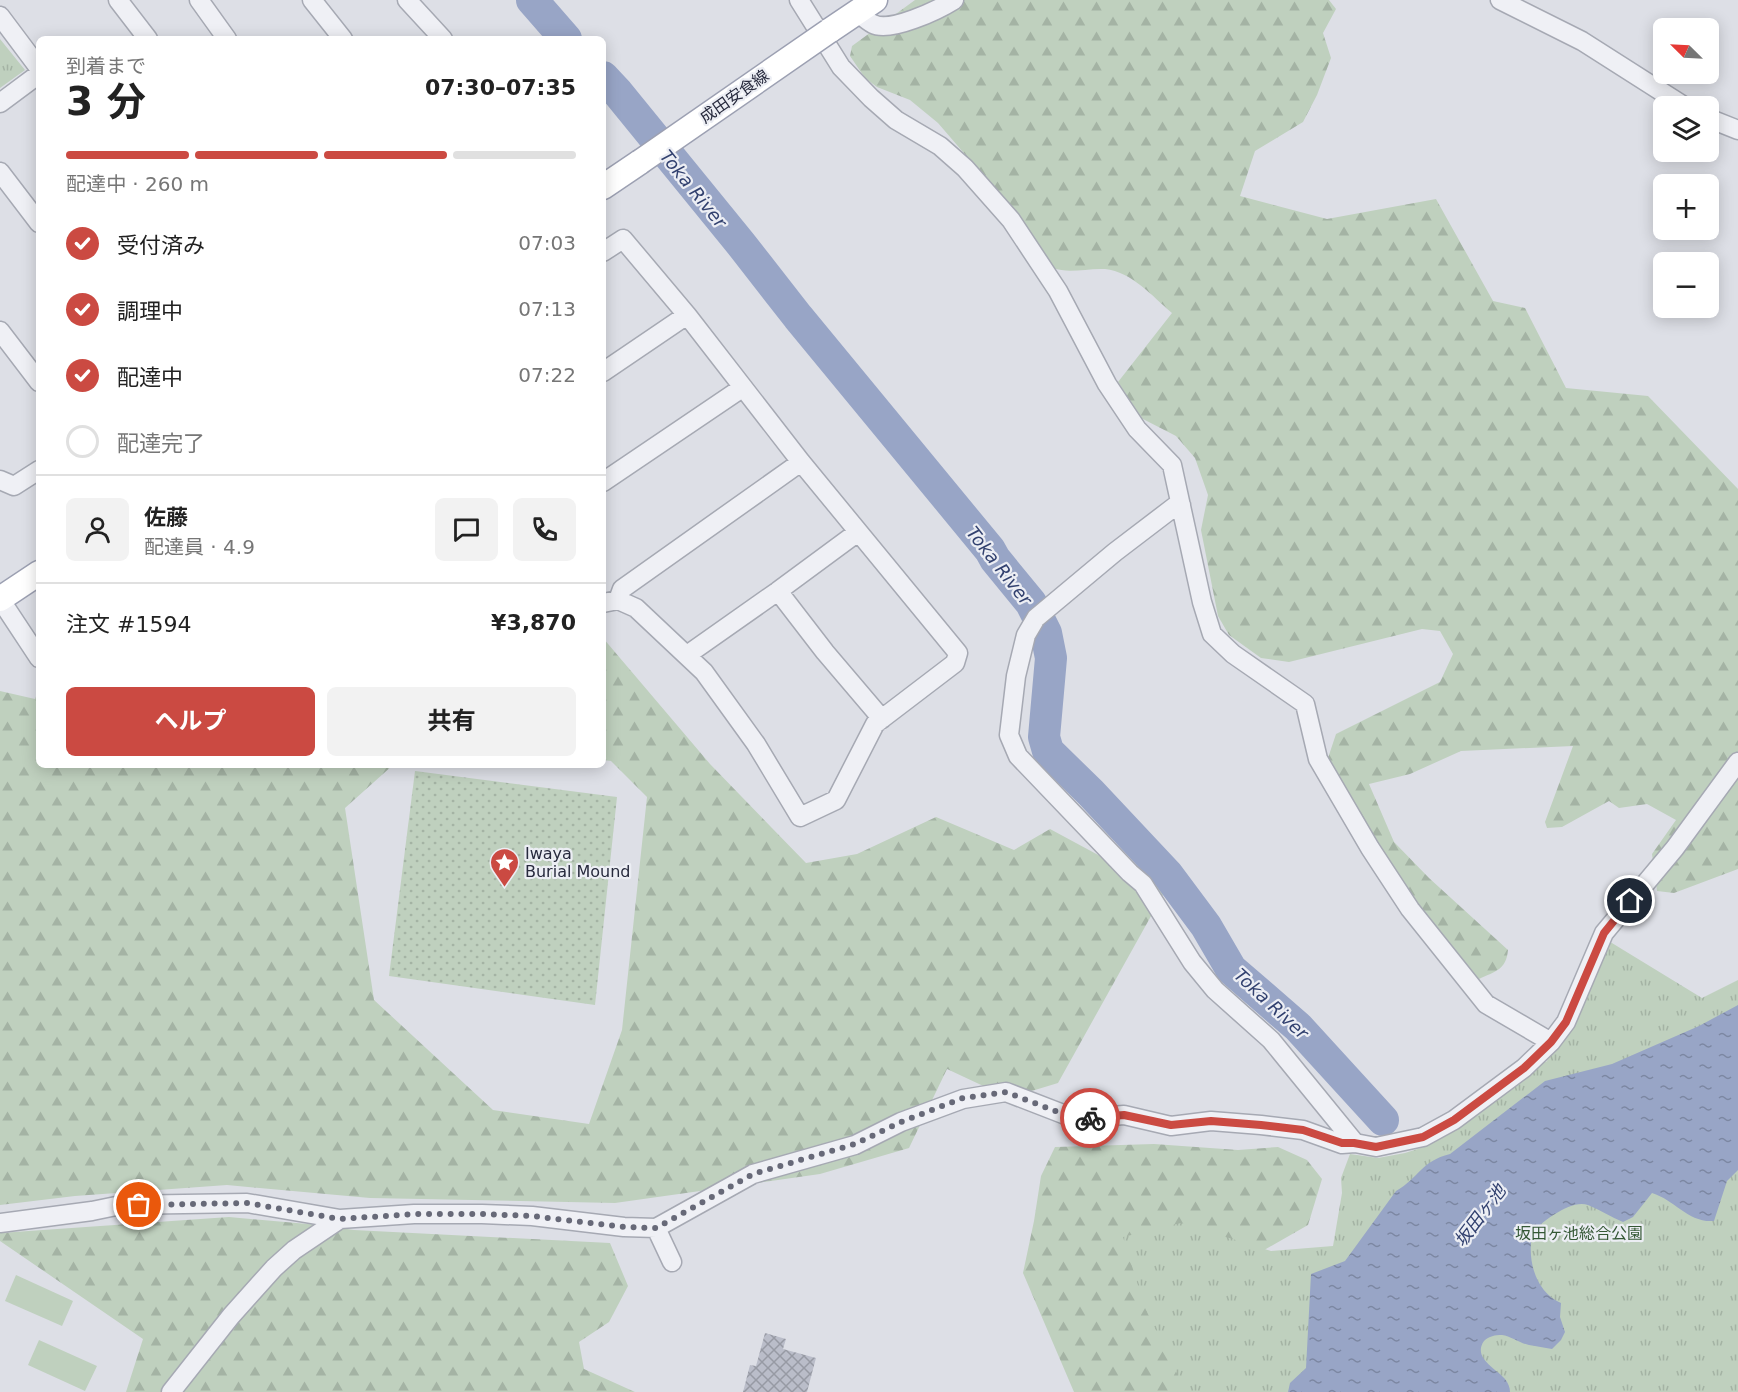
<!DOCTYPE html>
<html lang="ja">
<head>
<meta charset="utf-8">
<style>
	body { margin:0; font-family:"DejaVu Sans","Noto Sans JP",sans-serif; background:#f2f2f2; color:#222; height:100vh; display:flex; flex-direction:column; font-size:22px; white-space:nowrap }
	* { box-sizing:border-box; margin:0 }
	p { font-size:20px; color:#767676 }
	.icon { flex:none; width:33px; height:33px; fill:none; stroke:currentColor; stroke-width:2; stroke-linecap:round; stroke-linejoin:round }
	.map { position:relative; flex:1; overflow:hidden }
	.side { position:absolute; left:36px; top:36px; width:570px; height:732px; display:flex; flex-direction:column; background:#fff; border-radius:9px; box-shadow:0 3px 15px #0003 }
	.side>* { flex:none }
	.needle { width:39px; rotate:294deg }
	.controls { position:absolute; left:1653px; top:18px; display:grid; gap:12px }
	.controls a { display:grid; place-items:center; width:66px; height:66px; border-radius:9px; background:#fff; box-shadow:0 3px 15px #0003; font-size:30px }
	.pin { position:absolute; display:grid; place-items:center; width:51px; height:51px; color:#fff; margin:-26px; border:3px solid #fff; border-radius:50%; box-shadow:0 2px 6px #0007 }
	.courier { position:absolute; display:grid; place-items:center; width:60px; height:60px; margin:-30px; border:4px solid #cb4a42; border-radius:50%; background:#fff; color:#222; box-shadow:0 2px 8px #0007 }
	.overview em { font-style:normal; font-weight:700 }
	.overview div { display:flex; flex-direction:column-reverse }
	.overview { display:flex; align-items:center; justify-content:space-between; height:102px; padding:0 30px }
	h1 { font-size:39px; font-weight:700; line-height:45px }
	.bar { display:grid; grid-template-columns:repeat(4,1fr); gap:9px 6px; align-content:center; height:72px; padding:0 30px }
	.bar i { height:8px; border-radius:4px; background:#e0e0e0 }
	.bar .current { background:#cb4a42 }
	.bar p { grid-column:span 4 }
	.line { display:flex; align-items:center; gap:15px; padding:0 30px; border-top:2px solid #e0e0e0 }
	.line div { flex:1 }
	.round { display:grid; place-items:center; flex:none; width:63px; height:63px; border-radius:9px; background:#f2f2f2 }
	ol { padding:0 30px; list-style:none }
	li { display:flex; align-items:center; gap:18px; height:66px }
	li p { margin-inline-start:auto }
	li .icon { padding:6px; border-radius:50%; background:#cb4a42; color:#fff; stroke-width:4 }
	li:last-child { color:#767676 }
	li i { width:33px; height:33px; border:3px solid #e0e0e0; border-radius:50% }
	.button { display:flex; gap:12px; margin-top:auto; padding:12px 30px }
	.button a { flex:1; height:69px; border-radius:9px; background:#cb4a42; color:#fff; font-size:24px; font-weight:700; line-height:69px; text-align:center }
	.button a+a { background:#f2f2f2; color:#222 }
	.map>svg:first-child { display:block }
</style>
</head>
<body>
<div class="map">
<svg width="1738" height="1392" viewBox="0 0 1738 1392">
	<defs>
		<pattern id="grass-dots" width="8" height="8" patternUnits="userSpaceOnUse" patternTransform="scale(1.5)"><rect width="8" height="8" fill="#bfd0be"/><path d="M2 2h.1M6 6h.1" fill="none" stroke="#a4b3a4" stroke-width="1.8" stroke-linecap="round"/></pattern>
		<pattern id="forest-firs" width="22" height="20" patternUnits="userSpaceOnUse" patternTransform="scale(1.5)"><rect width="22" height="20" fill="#bfd0be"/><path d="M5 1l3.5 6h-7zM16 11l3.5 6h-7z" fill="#a4b3a4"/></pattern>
		<pattern id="park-tufts" width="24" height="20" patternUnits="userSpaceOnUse" patternTransform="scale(1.5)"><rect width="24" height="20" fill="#bfd0be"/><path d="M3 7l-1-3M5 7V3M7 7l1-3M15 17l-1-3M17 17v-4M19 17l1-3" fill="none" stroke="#a4b3a4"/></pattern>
		<pattern id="water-ripples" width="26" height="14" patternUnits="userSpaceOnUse" patternTransform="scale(1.5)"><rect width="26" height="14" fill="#98a5c6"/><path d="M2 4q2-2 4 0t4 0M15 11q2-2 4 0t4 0" fill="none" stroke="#7c87a2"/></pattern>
		<pattern id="building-cross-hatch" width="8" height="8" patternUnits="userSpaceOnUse" patternTransform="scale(1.5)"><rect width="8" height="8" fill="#babdc9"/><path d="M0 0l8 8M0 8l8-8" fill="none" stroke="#979aa4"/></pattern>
	</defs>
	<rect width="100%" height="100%" fill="#dddfe6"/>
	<path fill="url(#grass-dots)" d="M415,771L617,797L595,1005L389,976Z"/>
	<path fill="url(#forest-firs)" d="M915,0H1329L1336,9L1323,33L1331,58L1317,95L1303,122L1255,151L1240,196L1327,219L1436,199L1493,301L1525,308L1566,388L1648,396L1738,489V869L1674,893L1657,891L1652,854L1676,820L1647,804L1619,808L1609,801L1562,827L1547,828L1545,822L1573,746L1461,751L1410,774L1369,784L1394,842L1429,878L1508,950C1506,970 1496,971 1479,979L1418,906L1327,761L1336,734L1440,682L1453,654L1440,631L1422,629L1289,662L1261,658L1229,635L1218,616L1201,530L1208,495L1195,458L1176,436L1141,418L1118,382L1172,313C1152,296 1132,272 1105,269C1087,268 1069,274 1053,268L1006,202L938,123L910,100L877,87L865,78L850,56L852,46Z
		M603,638L710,764L806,863L857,854L936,817L1014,850L1050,829L1165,891L1058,1083L1009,1098L947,1069L909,1148L820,1174L615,1203L370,1198L227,1185L75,1196L0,1205V691L35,699L39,689V765H393L345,808L374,1000L493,1110L589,1124L622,1030L647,797L611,761L603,760Z
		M1154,1144L1238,1150L1278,1147L1307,1160L1322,1179L1308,1225L1231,1269L1251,1392H1074L1023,1273L1034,1221L1041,1176L1055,1147Z
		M229,1217L319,1225L354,1230L610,1243L628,1286L609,1322L579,1342L584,1369L635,1392H126L143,1339L0,1241V1233Z"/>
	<path fill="url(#park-tufts)" d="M0,39L25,70L0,88Z
		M1607,940L1702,998L1738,980V1392H1186L1145,1308L1123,1237L1181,1223L1271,1251L1333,1246L1342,1193L1341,1178L1350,1154L1378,1158L1405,1153L1427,1146L1511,1087L1537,1062H1546L1569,1034Z"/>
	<path fill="#bfd0be" d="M16,1275L73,1301L62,1326L5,1301Z
		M39,1340L97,1366L85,1391L28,1365Z"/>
	<path fill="url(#water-ripples)" d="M1738,1005V1170L1727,1181L1714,1221C1688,1223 1675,1200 1652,1193L1633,1217L1623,1222C1611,1217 1600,1210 1588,1205C1571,1199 1544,1221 1533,1231C1526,1258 1535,1292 1561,1303L1560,1317L1565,1332L1561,1340L1552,1349C1544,1348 1537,1346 1529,1345C1519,1343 1511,1336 1502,1335C1495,1335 1489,1336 1484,1341C1472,1358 1497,1369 1505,1379C1508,1383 1510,1387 1510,1392H1288L1290,1383L1306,1368L1311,1274L1345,1261L1396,1191C1419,1178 1421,1161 1450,1154L1545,1081L1612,1064L1699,1026Z"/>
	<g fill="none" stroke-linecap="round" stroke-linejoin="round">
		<path stroke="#98a5c6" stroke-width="32" d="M532,0L566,39
			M603,77L618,93L741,244L798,317L990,550L995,559L1031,603L1046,633L1051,658L1044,737L1048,751L1091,793L1168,875L1206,926L1231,969L1298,1027L1383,1120"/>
	</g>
	<path fill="url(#building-cross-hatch)" d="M765,1333L786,1339L783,1349L816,1358L807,1392H743L750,1365L756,1366Z"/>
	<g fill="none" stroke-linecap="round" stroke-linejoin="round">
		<defs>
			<path id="minor" d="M118,0L148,39
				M199,0L227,39
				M312,0L343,39
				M407,0L443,39
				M799,0L841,67L871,98L896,120L940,146L965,168L1011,220L1058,291L1107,384L1137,429L1172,465L1202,602L1212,634L1233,654L1305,704L1318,759L1370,848L1410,909L1486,1004L1551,1042
				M1500,0L1582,41L1684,106
				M857,12C862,16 867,21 873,24C890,33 938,10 954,0
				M0,16L39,68
				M0,103L39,74
				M1708,118L1738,130
				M0,172L39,223
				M603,252L623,239L687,315L801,462L958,653L955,663L875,724L836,800L800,817L756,744L704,672L636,608L618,600L603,603
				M0,331L39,382
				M603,372L687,315
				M0,480L14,486L39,470
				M603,482L742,388
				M1181,505L1174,507L1115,552L1036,618L1026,635L1016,676L1009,735L1018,756L1130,873L1143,884L1192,962L1215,990L1271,1040L1355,1143
				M778,591L825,652L882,719
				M0,599L39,658
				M618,600L622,589L801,462
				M687,655L778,591L858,532
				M0,1223L92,1211L121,1205L247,1203L340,1219L414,1214H482L532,1216L624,1227L656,1228L753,1174L855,1145L901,1122L963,1099L1006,1092L1076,1119L1124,1115L1171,1126L1211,1121L1261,1125L1303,1130L1342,1144L1355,1143L1376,1147L1423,1137L1454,1120L1524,1068L1551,1042L1566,1022L1604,933L1675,848L1738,762
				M656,1228L672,1262
				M171,1392L231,1316L274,1268L294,1250L340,1219"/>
			<path id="major" d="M829,31L875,0
				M603,187L640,162
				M0,599L39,573"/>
		</defs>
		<use href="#minor" stroke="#a6a9b3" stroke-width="21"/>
		<use href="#major" stroke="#9ca0b2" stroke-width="27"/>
		<use href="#minor" stroke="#eff0f5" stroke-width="18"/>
		<use href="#major" stroke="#fff" stroke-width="24"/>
		<defs>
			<path id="major-bridge" d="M640,162L829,31"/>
		</defs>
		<use href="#major-bridge" stroke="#9ca0b2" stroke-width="27" stroke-linecap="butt"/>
		<use href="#major-bridge" stroke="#fff" stroke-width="24"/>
	</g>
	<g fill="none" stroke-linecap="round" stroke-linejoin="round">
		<path stroke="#676978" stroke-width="6" stroke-dasharray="0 10.8" d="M139,1205L247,1203L340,1219L414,1214H482L532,1216L624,1227L656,1228L753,1174L855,1144L901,1122L963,1098L1006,1092L1076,1119L1090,1118"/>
		<path stroke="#cb4a42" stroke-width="8" d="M1090,1118L1124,1115L1171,1125L1211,1121L1261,1125L1303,1130L1342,1143H1354L1376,1147L1423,1137L1454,1120L1524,1068L1551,1042L1566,1022L1604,933L1630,901"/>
	</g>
	<defs>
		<symbol id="sight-pin" viewBox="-11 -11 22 30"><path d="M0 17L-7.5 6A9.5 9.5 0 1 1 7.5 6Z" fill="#cb4a42" stroke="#eceef4"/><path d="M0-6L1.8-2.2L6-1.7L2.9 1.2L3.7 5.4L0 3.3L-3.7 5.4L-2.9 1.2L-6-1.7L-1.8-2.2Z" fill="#fff"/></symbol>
	</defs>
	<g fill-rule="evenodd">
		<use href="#sight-pin" x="488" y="846" width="33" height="45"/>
	</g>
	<g text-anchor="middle" stroke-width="4.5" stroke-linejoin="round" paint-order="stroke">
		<g font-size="16" fill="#272a3d" stroke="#eceef4">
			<text transform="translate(734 96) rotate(-35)" y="6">成田安食線</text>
		</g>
		<g font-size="16" fill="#272a3d" stroke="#eceef4" text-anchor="start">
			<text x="525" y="859">Iwaya<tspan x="525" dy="18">Burial Mound</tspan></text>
		</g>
		<g font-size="16" fill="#345835" stroke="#eceef4">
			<text x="1579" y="1239">坂田ヶ池総合公園</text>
		</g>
		<g font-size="18" font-style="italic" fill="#32416f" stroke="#eceef4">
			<text transform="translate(693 189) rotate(51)" y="6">Toka River</text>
			<text transform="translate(999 566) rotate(52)" y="6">Toka River</text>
			<text transform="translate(1271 1004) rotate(43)" y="6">Toka River</text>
			<text transform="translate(1480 1216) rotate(-53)" y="6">坂田ヶ池</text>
		</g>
	</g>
</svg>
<div class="controls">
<a><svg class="needle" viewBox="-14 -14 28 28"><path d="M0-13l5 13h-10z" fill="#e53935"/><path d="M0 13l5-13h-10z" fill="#767676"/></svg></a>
<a><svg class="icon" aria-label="layers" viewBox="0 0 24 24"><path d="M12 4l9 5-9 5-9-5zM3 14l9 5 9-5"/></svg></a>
<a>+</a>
<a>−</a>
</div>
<div class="pin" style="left:139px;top:1205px;background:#ea580c"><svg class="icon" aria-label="bag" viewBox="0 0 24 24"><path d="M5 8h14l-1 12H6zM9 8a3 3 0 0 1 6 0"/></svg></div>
<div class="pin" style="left:1630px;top:901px;background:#1f2937"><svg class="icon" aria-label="home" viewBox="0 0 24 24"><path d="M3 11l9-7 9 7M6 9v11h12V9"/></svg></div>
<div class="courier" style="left:1090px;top:1118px"><svg class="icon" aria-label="bike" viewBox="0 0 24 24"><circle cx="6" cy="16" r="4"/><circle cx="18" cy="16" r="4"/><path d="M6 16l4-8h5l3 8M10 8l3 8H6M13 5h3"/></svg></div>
<section class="side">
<div class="overview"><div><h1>3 分</h1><p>到着まで</p></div><em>07:30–07:35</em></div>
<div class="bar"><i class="current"></i><i class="current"></i><i class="current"></i><i></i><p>配達中 · 260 m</p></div>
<ol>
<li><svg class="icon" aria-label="check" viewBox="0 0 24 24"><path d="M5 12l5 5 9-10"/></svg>受付済み<p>07:03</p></li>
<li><svg class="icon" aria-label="check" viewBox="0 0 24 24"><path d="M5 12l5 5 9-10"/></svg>調理中<p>07:13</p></li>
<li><svg class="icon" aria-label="check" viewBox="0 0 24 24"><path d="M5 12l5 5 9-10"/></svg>配達中<p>07:22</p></li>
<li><i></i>配達完了</li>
</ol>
<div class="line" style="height:108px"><a class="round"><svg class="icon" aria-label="person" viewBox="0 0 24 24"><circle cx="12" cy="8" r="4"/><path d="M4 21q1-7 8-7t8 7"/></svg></a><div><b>佐藤</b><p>配達員 · 4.9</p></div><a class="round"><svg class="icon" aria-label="chat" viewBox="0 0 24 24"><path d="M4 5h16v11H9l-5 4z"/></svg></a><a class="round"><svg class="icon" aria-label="phone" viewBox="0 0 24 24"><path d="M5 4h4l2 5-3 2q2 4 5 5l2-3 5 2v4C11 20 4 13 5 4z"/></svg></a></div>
<div class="line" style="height:78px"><div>注文 #1594</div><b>¥3,870</b></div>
<div class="button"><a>ヘルプ</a><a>共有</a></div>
</section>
</div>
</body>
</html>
